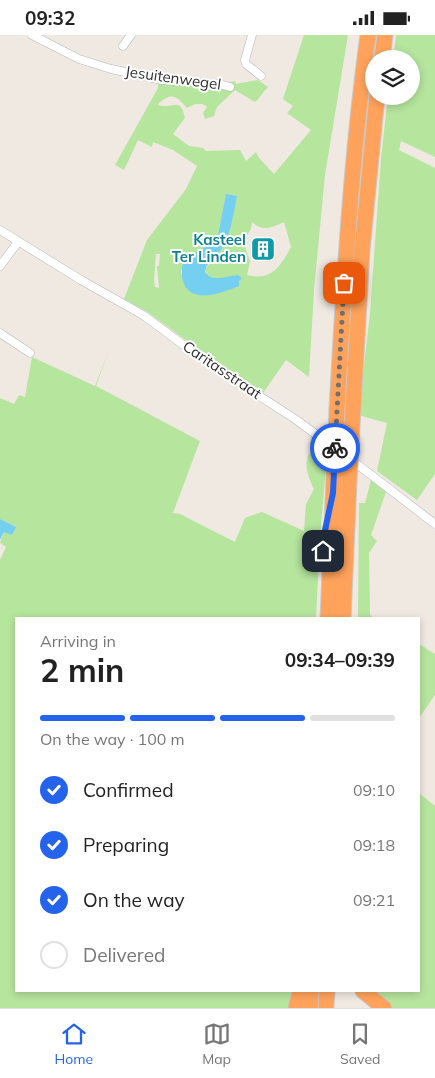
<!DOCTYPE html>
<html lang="en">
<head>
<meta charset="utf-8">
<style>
	body { margin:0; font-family:Mulish,sans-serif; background:#f6f6f6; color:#222; height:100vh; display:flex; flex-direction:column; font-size:19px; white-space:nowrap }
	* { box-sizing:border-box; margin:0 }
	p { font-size:16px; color:#767676 }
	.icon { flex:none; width:28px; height:28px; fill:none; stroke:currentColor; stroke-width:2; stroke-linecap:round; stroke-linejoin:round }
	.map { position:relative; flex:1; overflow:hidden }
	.drawer { position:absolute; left:15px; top:582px; width:405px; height:375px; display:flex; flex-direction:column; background:#fff; border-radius:0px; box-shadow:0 2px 8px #0003 }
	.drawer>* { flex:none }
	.buttons { position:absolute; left:365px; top:15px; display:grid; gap:10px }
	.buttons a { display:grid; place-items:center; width:55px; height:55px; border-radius:50%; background:#fff; box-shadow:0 2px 8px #0003; font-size:25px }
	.pin { position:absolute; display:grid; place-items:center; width:42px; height:42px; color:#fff; margin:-21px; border-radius:10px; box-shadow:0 2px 8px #0006 }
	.courier { position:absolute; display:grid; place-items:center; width:50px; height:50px; margin:-25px; border:4px solid #2563eb; border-radius:50%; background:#fff; color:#222; box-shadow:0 1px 6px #0007 }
	.overview em { font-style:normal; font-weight:700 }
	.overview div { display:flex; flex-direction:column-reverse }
	.overview { display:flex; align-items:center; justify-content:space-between; height:85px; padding:0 25px }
	h1 { font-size:32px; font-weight:700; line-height:38px }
	.bar { display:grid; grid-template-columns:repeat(4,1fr); gap:8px 5px; align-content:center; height:60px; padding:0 25px }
	.bar i { height:6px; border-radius:4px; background:#e0e0e0 }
	.bar .active { background:#2563eb }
	.bar p { grid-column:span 4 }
	ol { padding:0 25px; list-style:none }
	li { display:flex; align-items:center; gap:15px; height:55px }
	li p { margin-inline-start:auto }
	li .icon { padding:5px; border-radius:50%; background:#2563eb; color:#fff; stroke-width:4 }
	li:last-child { color:#767676 }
	li i { width:28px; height:28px; border:2px solid #e0e0e0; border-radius:50% }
	.status { display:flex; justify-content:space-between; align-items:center; height:35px; padding:0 25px; background:#fff; direction:ltr }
	.status svg { height:14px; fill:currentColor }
	.menu { display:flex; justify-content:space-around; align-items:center; height:70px; border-top:1px solid #e0e0e0; background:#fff; font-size:14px; color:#767676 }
	.menu a { display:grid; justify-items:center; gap:2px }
	.menu .active { color:#2563eb }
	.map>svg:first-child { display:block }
</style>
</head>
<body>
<div class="status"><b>09:32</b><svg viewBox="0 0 49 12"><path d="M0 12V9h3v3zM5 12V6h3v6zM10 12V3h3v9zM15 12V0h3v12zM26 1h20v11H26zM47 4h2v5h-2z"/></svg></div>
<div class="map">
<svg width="435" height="973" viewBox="0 0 435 973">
	<rect width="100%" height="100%" fill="#efe9e1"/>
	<path fill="#b6e59e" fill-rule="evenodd" d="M304,0H348L325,140L314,255L309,342L286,325L263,358L210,323L146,276L124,264L147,205L186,154L197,131L173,115L153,107L152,112L138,105L124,135L115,130L158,53V47L206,53L235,46L236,49L258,45L268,52C266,54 257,66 255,67L235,55L217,72L214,81L205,84L203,78L207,72L203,69H195L187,73C176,61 173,57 159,68L158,70C173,75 180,60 185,83L173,99L189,111L203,113L206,116L240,115L246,126L256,117L259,123L274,139L311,95L287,78L293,71L283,64ZM226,160L237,161L226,206L222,214L205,234L207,241L214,243H221L197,260C186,256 183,247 181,236L206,213L217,205ZM252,187C262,197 272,193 284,187L291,212C280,232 272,246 247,240L250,226L243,206L251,194ZM156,219H160L159,231H157L159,253L155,252L154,246Z
		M396,0H435V122L401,106L399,115L435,133V439L417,465L377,436L387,388L358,380L370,279L381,123L388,61H411V24H393Z
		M109,315L96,351L200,406L173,478L180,479L235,507L245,483L262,477L304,496L306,469L314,454C309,443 303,431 309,419L327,421L320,502L316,584H16V956H298L293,973H0V525L6,512L0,508L4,497L16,492L0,484V363L14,369L19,360L25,362L32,322L95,351Z
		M371,445L386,457L371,500L377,506L369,518L370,580L375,584H358L359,468H365Z
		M419,609L435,619V660L419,683Z
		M419,758L435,771V973H391L372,956H419Z"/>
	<path fill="#75cff0" d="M226,159L237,161C234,176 230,203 221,215C216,222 206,227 205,237C212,248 227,241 238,240L242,243L239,246V251C222,258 187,272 182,242C182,237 181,232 184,227C191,217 208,213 217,205Z
		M0,484L16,492L12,500L4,497L0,505Z"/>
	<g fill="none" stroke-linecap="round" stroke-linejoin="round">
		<defs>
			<path id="minor" d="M32,0L79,24L111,34L162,45L219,49L230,52
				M252,0L245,25L246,29L261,41
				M123,11L131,0
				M0,195L81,245L143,280L201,323L295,384L336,414
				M0,231L18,207
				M0,298L30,318
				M349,423L435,489"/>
			<path id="motorway" d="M382,24L385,0
				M353,373L362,215L377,61
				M337,374C344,249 351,124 368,0
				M328,584L334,443
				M343,584L349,446
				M363,956L384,973
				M296,973L300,956
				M310,973L311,956
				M326,973L327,956"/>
		</defs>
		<use href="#minor" stroke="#b4b7c1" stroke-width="9"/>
		<use href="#motorway" stroke="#c9c9c9" stroke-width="17"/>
		<use href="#minor" stroke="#fff" stroke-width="8"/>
		<use href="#motorway" stroke="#ffa35c" stroke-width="15"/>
		<defs>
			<path id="motorway-bridge" d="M334,443L337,374
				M349,446L353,373"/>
		</defs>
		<use href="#motorway-bridge" stroke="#c9c9c9" stroke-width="17" stroke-linecap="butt"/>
		<use href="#motorway-bridge" stroke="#ffa35c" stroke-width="15"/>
	</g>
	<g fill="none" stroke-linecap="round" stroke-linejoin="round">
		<path stroke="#726f6d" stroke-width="5" stroke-dasharray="0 9" d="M335,413L344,248"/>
		<path stroke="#2563eb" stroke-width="6" d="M323,516L324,500L333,458L335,413"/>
	</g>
	<defs>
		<symbol id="building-square" viewBox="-11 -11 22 22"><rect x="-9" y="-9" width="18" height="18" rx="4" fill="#0f9aa8" stroke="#fff"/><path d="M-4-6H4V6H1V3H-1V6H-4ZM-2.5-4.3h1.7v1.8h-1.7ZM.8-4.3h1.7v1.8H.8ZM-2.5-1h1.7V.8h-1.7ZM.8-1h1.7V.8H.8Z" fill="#fff"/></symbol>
	</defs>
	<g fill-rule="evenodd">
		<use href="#building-square" x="249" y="200" width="28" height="28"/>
	</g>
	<g text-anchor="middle" stroke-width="4" stroke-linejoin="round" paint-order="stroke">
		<g font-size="15" fill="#2e2e2e" stroke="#fff">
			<text transform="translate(173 43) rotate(8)" y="5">Jesuitenwegel</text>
			<text transform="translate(222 335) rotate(34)" y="5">Caritasstraat</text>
		</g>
		<g font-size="15" font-weight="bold" fill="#0d838f" stroke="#fff" text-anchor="end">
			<text x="246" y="210">Kasteel<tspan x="246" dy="17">Ter Linden</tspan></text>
		</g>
	</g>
</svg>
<div class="buttons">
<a><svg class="icon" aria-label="layers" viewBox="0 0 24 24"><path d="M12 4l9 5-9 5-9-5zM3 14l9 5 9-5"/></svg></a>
</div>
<div class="pin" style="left:344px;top:248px;background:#ea580c"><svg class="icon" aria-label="bag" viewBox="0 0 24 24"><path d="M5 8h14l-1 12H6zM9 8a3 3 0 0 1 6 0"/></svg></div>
<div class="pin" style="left:323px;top:516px;background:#1f2937"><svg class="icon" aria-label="home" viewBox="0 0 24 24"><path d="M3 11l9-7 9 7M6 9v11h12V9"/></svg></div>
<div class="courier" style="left:335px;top:413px"><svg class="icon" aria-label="bike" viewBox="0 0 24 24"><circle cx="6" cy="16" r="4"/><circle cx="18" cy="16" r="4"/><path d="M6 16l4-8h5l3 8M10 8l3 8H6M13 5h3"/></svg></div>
<section class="drawer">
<div class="overview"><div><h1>2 min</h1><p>Arriving in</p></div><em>09:34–09:39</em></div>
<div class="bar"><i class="active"></i><i class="active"></i><i class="active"></i><i></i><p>On the way · 100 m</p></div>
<ol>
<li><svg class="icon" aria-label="check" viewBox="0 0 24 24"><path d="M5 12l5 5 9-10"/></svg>Confirmed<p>09:10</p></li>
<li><svg class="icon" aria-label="check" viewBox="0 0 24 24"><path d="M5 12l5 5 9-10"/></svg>Preparing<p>09:18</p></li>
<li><svg class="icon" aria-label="check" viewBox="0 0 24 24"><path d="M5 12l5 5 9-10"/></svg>On the way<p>09:21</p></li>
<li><i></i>Delivered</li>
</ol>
</section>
</div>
<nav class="menu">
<a class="active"><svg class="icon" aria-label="home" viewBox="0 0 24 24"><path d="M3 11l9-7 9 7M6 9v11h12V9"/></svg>Home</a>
<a><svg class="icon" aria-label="map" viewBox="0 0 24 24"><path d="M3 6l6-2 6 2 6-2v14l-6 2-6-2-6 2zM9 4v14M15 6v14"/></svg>Map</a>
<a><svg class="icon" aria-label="saved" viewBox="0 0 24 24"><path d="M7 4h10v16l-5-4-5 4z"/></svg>Saved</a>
</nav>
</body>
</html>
